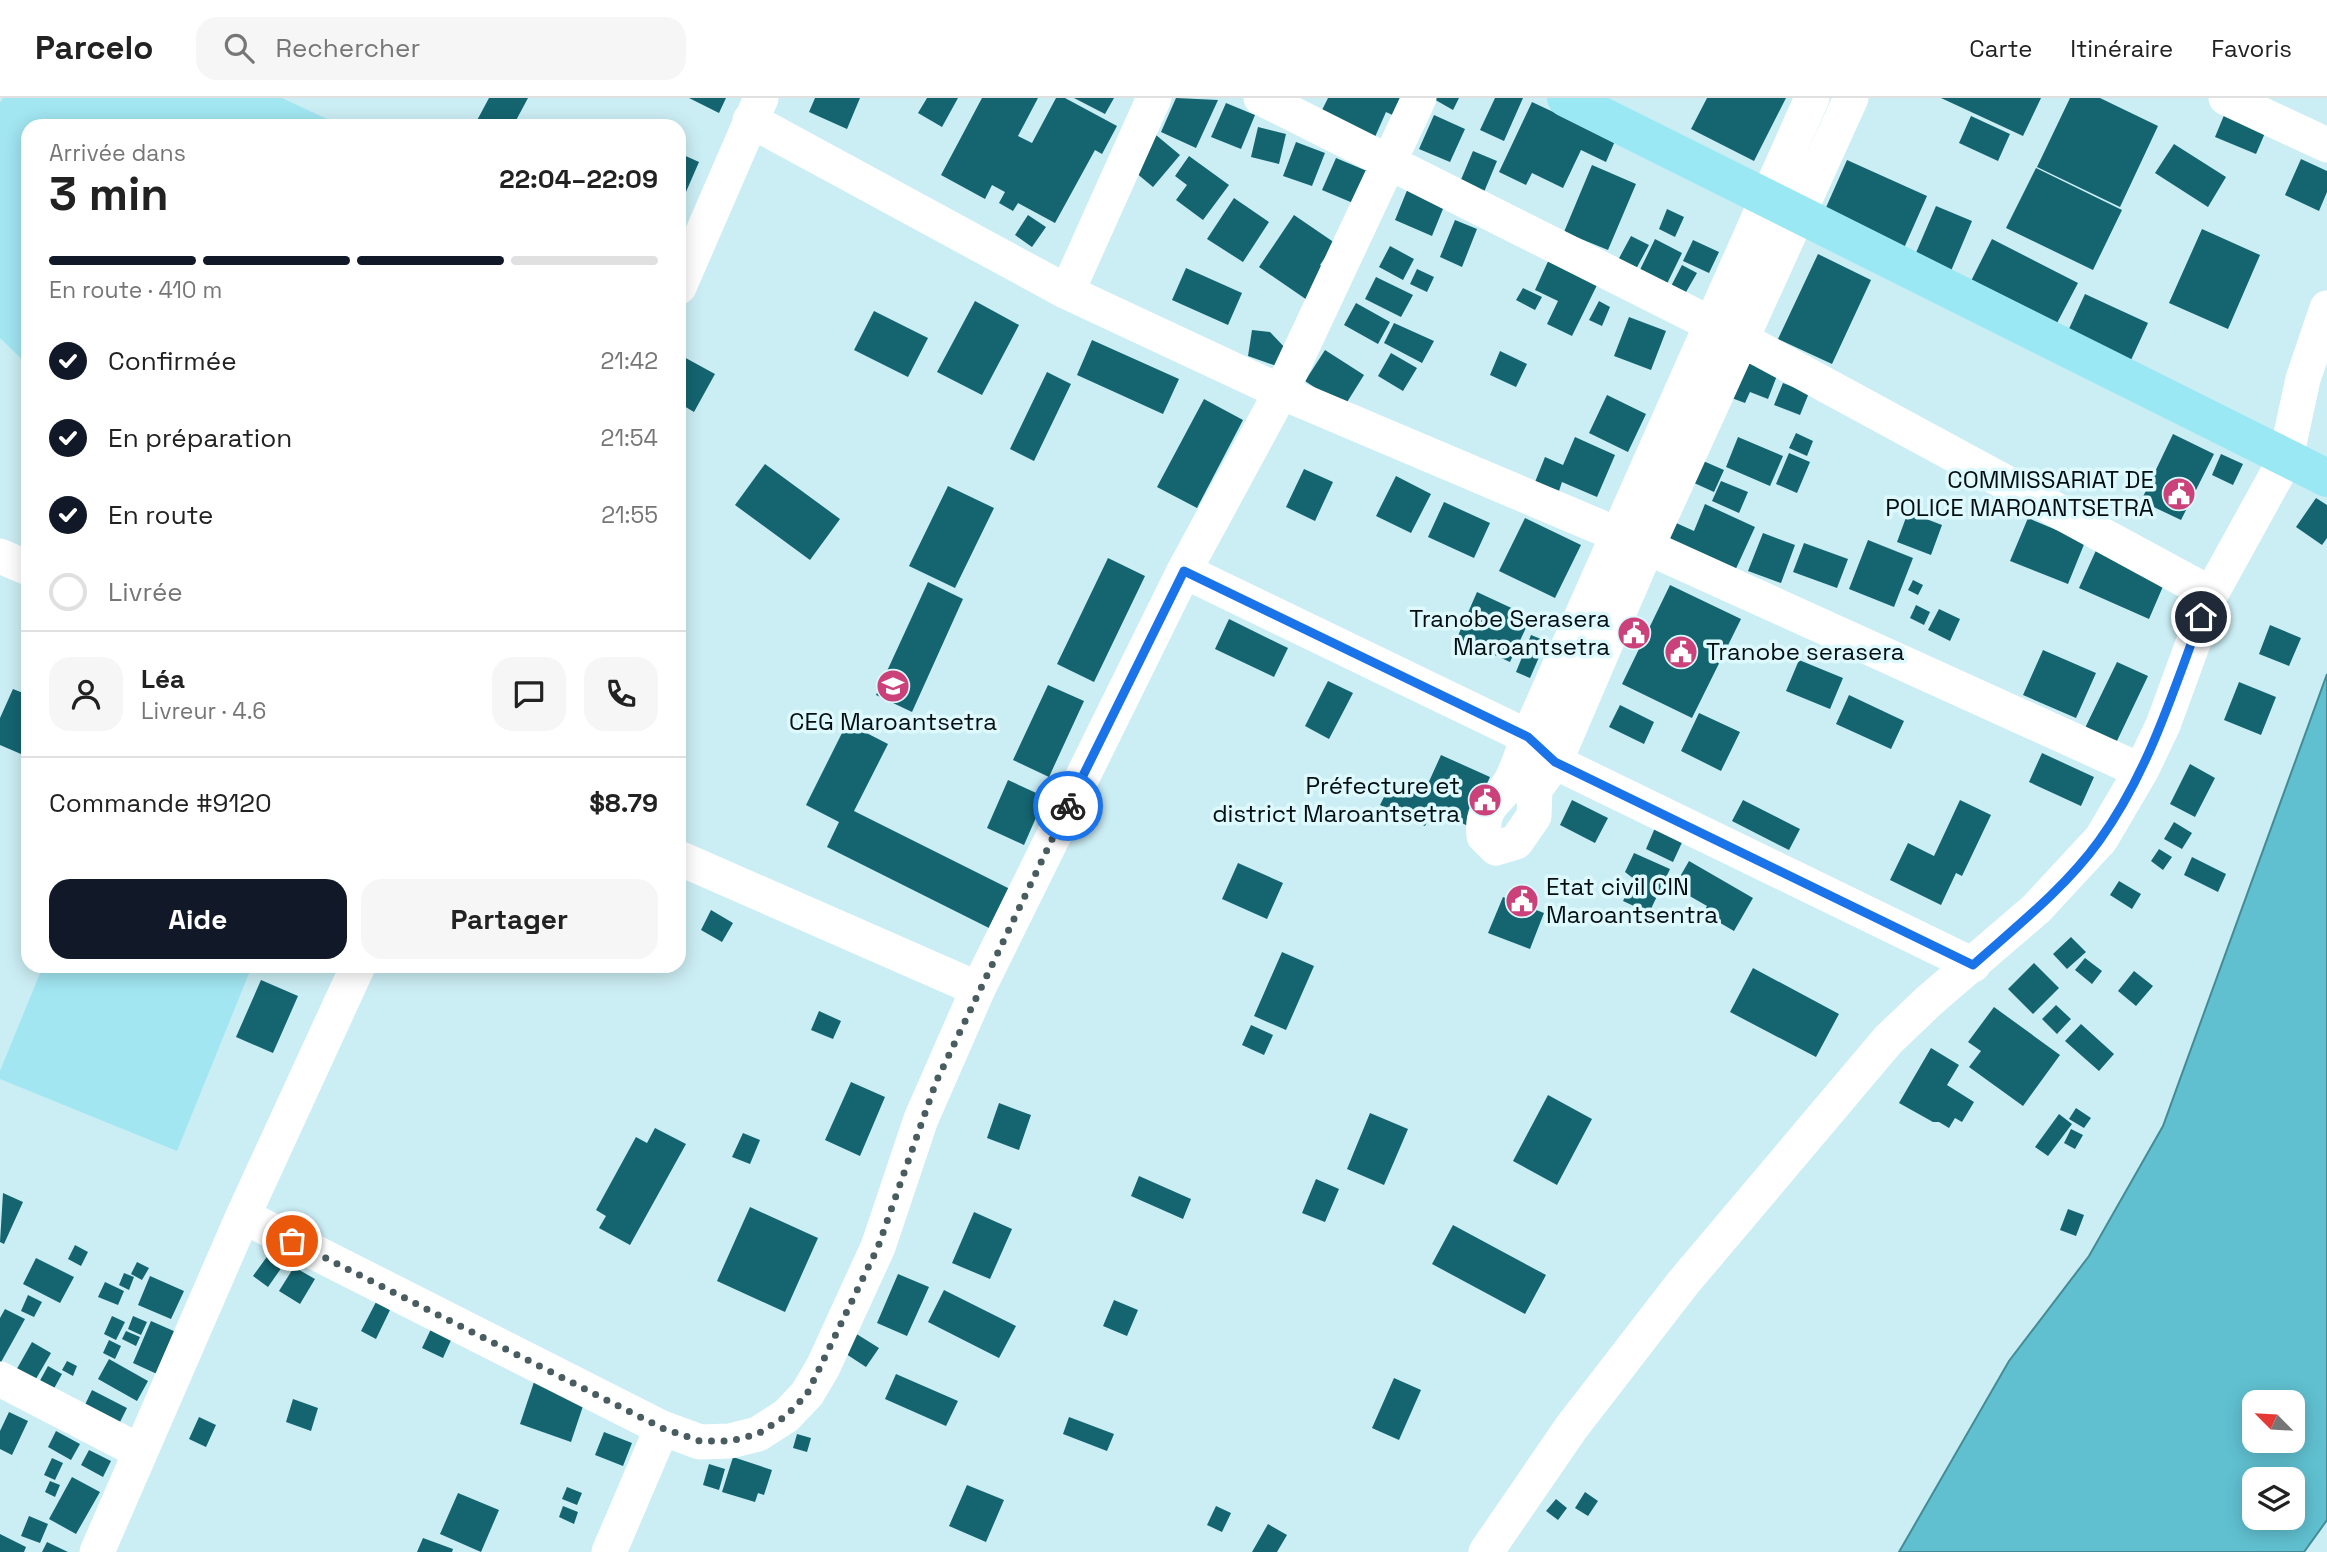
<!DOCTYPE html>
<html lang="fr">
<head>
<meta charset="utf-8">
<style>
	body { margin:0; font-family:"Space Grotesk",sans-serif; background:#f6f6f6; color:#222; height:100vh; display:flex; flex-direction:column; font-size:26px; white-space:nowrap }
	* { box-sizing:border-box; margin:0 }
	p { font-size:23px; color:#767676 }
	.icon { flex:none; width:38px; height:38px; fill:none; stroke:currentColor; stroke-width:2; stroke-linecap:round; stroke-linejoin:round }
	.map { position:relative; flex:1; overflow:hidden }
	.side { position:absolute; left:21px; top:21px; width:665px; height:854px; display:flex; flex-direction:column; background:#fff; border-radius:21px; box-shadow:0 4px 18px #0003 }
	.side>* { flex:none }
	.needle { width:46px; rotate:294deg }
	.fabs { position:absolute; left:2242px; top:1292px; display:grid; gap:14px }
	.fabs a { display:grid; place-items:center; width:63px; height:63px; border-radius:14px; background:#fff; box-shadow:0 4px 18px #0003; font-size:35px }
	.pin { position:absolute; display:grid; place-items:center; width:60px; height:60px; color:#fff; margin:-30px; border:4px solid #fff; border-radius:50%; box-shadow:0 2px 7px #0007 }
	.courier { position:absolute; display:grid; place-items:center; width:70px; height:70px; margin:-35px; border:5px solid #1a73e8; border-radius:50%; background:#fff; color:#222; box-shadow:0 2px 9px #0007 }
	.headline em { font-style:normal; font-weight:600 }
	.headline div { display:flex; flex-direction:column-reverse }
	.headline { display:flex; align-items:center; justify-content:space-between; height:119px; padding:0 28px }
	h1 { font-size:46px; font-weight:600; line-height:52px }
	.bar { display:grid; grid-template-columns:repeat(4,1fr); gap:10px 7px; align-content:center; height:84px; padding:0 28px }
	.bar i { height:9px; border-radius:5px; background:#e0e0e0 }
	.bar .current { background:#111827 }
	.bar p { grid-column:span 4 }
	.line { display:flex; align-items:center; gap:18px; padding:0 28px; border-top:2px solid #e0e0e0 }
	.line div { flex:1 }
	.round { display:grid; place-items:center; flex:none; width:74px; height:74px; border-radius:21px; background:#f6f6f6 }
	ol { padding:0 28px; list-style:none }
	li { display:flex; align-items:center; gap:21px; height:77px }
	li p { margin-inline-start:auto }
	li .icon { padding:7px; border-radius:50%; background:#111827; color:#fff; stroke-width:4 }
	li:last-child { color:#767676 }
	li i { width:38px; height:38px; border:4px solid #e0e0e0; border-radius:50% }
	.cta { display:flex; gap:14px; margin-top:auto; padding:14px 28px }
	.cta a { flex:1; height:80px; border-radius:21px; background:#111827; color:#fff; font-size:28px; font-weight:600; line-height:80px; text-align:center }
	.cta a+a { background:#f6f6f6; color:#222 }
	header { display:flex; align-items:center; gap:42px; box-sizing:border-box; height:98px; padding:0 35px; background:#fff; border-bottom:2px solid #e0e0e0 }
	header strong { font-size:33px }
	nav { display:flex; gap:38px; margin-inline-start:auto; font-size:24px }
	.search { width:490px; height:63px; background:#f6f6f6; display:flex; align-items:center; gap:18px; box-sizing:border-box; padding:0 24px; border-radius:21px; color:#767676; font-size:26px }
	.map>svg:first-child { display:block }
</style>
</head>
<body>
<header>
<strong>Parcelo</strong>
<div class="search"><svg class="icon" aria-label="search" viewBox="0 0 24 24"><circle cx="10" cy="10" r="6"/><path d="M15 15l6 6"/></svg>Rechercher</div>
<nav><a>Carte</a><a>Itinéraire</a><a>Favoris</a></nav>
</header>
<div class="map">
<svg width="2327" height="1454" viewBox="0 0 2327 1454">
	<rect width="100%" height="100%" fill="#cbeef4"/>
	<path fill="#a1e6f1" d="M3,0H282L342,28H28V267L0,240V5Z
		M43,868H252L177,1053L0,981V973Z"/>
	<path fill="#60c0d0" stroke="#448b96" stroke-width="2" fill-rule="evenodd" d="M2327,576V1422L2304,1454H1899L2009,1263L2089,1158L2163,1028ZM2254,1304H2292V1342H2254ZM2254,1381H2292V1419H2254Z"/>
	<path fill="#146570" d="M489,0H528L513,28H474Z
		M689,0H726L719,15Z
		M815,0H860L847,31L809,14Z
		M927,0H958L942,29L918,15Z
		M982,0H1038L1018,38L1032,45L1056,0H1065L1117,28L1102,56L1095,52L1055,125L1018,105L1013,113L999,105L1005,94L992,87L985,101L941,77Z
		M1074,0H1114L1105,16Z
		M1176,0L1218,2L1196,50L1161,34Z
		M1328,0H1409L1399,20L1386,14L1375,39L1321,14Z
		M1432,0H1459L1453,12Z
		M1495,0H1523L1504,43L1480,32Z
		M1707,0H1786L1754,63L1691,31Z
		M1941,0H2041L2023,38Z
		M2070,0H2100L2158,28L2120,109L2037,69Z
		M1532,4L1615,43L1606,64L1581,52L1563,90L1532,75L1526,87L1499,74Z
		M1226,5L1255,17L1241,51L1211,39Z
		M2227,10L2268,28L2256,56L2215,39Z
		M1434,17L1465,31L1450,64L1419,51Z
		M1971,18L2010,36L1998,63L1959,45Z
		M1258,29L1286,36L1279,66L1251,59Z
		M1156,37L1180,57L1153,89L1129,69Z
		M1296,44L1325,55L1312,88L1283,78Z
		M2174,46L2226,79L2208,109L2155,75Z
		M1473,53L1497,63L1484,94L1460,84Z
		M679,55L699,64L679,110Z
		M1189,58L1229,87L1203,122L1176,102L1187,87L1175,78Z
		M1336,60L1367,73L1353,105L1322,92Z
		M2301,61L2327,73V94L2319,113L2285,97Z
		M1847,62L1927,98L1904,150L1824,114Z
		M1592,67L1636,86L1608,152L1564,134Z
		M2036,70L2122,112L2093,172L2006,130Z
		M1410,85L1447,101L1432,138L1395,122Z
		M1234,100L1269,124L1243,164L1207,141Z
		M1936,108L1972,123L1951,173L1915,157Z
		M1667,111L1684,119L1675,139L1659,131Z
		M1028,117L1046,129L1032,149L1015,137Z
		M1294,117L1335,145L1320,167L1330,174L1310,204L1259,169Z
		M1455,122L1477,131L1462,169L1440,159Z
		M2202,131L2260,157L2228,231L2169,205Z
		M1631,138L1649,147L1635,173L1617,164Z
		M1655,141L1682,155L1664,192L1637,178Z
		M1992,141L2078,185L2056,227L1971,183Z
		M1693,142L1719,154L1709,175L1683,163Z
		M1390,148L1414,161L1403,182L1379,169Z
		M1818,156L1871,182L1832,266L1778,241Z
		M1550,159L1599,183L1572,238L1547,226L1558,203L1535,192Z
		M1682,167L1697,175L1682,201L1668,194Z
		M1186,170L1242,195L1228,227L1172,202Z
		M1417,171L1434,179L1427,194L1410,186Z
		M1376,179L1413,197L1401,219L1365,201Z
		M1523,190L1542,199L1535,212L1516,202Z
		M2085,196L2148,225L2131,262L2068,233Z
		M975,203L1019,227L982,297L937,274Z
		M1599,203L1610,209L1602,228L1589,222Z
		M1356,205L1390,224L1378,246L1344,227Z
		M874,213L928,240L908,279L854,252Z
		M1629,219L1666,233L1651,272L1614,258Z
		M1394,225L1434,243L1422,265L1384,245Z
		M1252,232L1270,234L1289,254L1282,270L1248,258Z
		M1092,242L1179,281L1163,316L1077,277Z
		M1325,252L1364,277L1344,309L1305,283Z
		M1500,253L1527,266L1516,289L1490,277Z
		M1391,255L1417,270L1403,293L1378,278Z
		M682,258L715,276L694,314L679,305V264Z
		M1743,262L1778,275L1768,301L1750,294L1745,305L1729,299Z
		M1047,274L1071,286L1034,363L1010,351Z
		M1783,285L1809,295L1800,317L1774,307Z
		M1607,297L1646,316L1628,354L1589,335Z
		M1204,301L1243,322L1197,410L1157,389Z
		M1796,335L1813,343L1807,358L1789,350Z
		M2173,336L2214,356L2181,422L2141,403Z
		M1575,339L1615,357L1597,399L1562,384L1559,393L1535,384L1545,359L1563,367Z
		M1738,339L1783,358L1770,388L1726,369Z
		M1789,355L1810,364L1797,395L1776,386Z
		M2221,356L2243,366L2233,387L2212,377Z
		M1701,362L1724,372L1714,394L1692,384Z
		M765,366L840,421L810,462L735,407Z
		M1304,371L1333,384L1315,423L1286,409Z
		M1396,378L1431,396L1411,435L1376,418Z
		M1721,383L1748,394L1739,415L1712,403Z
		M948,388L994,410L955,490L909,468Z
		M2316,400L2327,407V440L2322,447L2296,429Z
		M1444,404L1490,425L1474,460L1428,439Z
		M1705,406L1755,429L1734,475L1668,440L1674,424L1694,433Z
		M1908,414L1942,427L1931,457L1897,444Z
		M1525,420L1581,447L1555,500L1499,473Z
		M2028,420L2085,444L2068,486L2010,463Z
		M1763,435L1795,447L1781,485L1748,473Z
		M1868,442L1913,460L1894,509L1849,491Z
		M1804,445L1848,461L1837,490L1793,474Z
		M2098,448L2167,479L2149,521L2079,490Z
		M1108,460L1145,478L1094,584L1057,566Z
		M1913,482L1923,487L1918,497L1908,492Z
		M928,484L963,501L912,614L876,597Z
		M1670,487L1741,521L1692,620L1622,586Z
		M1477,494L1531,519L1510,564L1457,540Z
		M1916,507L1930,514L1924,527L1910,520Z
		M1939,511L1960,521L1950,543L1928,532Z
		M1229,521L1288,550L1274,579L1215,551Z
		M2270,527L2301,540L2289,568L2259,556Z
		M1531,537L1546,543L1530,580L1516,574Z
		M2043,552L2096,575L2076,620L2023,597Z
		M1799,562L1843,580L1830,611L1786,593Z
		M2117,564L2148,578L2116,645L2085,630Z
		M1328,583L1353,595L1329,641L1305,628Z
		M2239,584L2276,599L2261,637L2224,622Z
		M1048,587L1084,603L1049,679L1013,662Z
		M13,591L28,597V659L0,647V620Z
		M1849,597L1904,623L1891,651L1836,626Z
		M1620,607L1654,624L1644,646L1609,629Z
		M1699,615L1740,634L1721,673L1681,653Z
		M847,625L888,646L854,713L1016,794L997,834L827,749L839,724L806,707Z
		M2042,655L2094,679L2081,708L2029,684Z
		M1441,657L1490,679L1468,728L1433,711L1425,728L1380,707L1391,685L1422,699Z
		M2190,666L2215,680L2195,719L2170,706Z
		M1008,682L1045,699L1024,747L987,730Z
		M1572,702L1608,720L1595,745L1560,727Z
		M1743,702L1800,731L1789,752L1732,723Z
		M1960,702L1991,717L1962,778L1956,775L1941,807L1890,782L1908,745L1934,758Z
		M2174,724L2192,735L2182,751L2164,741Z
		M1657,725L1685,738L1673,764L1646,751Z
		M2159,751L2172,759L2163,772L2151,763Z
		M1634,755L1670,771L1649,815L1623,803L1634,781L1625,774Z
		M2192,759L2226,776L2218,794L2184,777Z
		M1689,763L1753,800L1734,833L1703,815L1707,808L1674,789Z
		M1238,765L1283,785L1267,821L1222,801Z
		M2119,783L2141,796L2132,811L2110,797Z
		M1503,799L1544,815L1530,851L1488,835Z
		M711,812L733,825L722,844L701,832Z
		M2071,839L2086,854L2067,871L2053,856Z
		M1282,854L1314,868L1286,932L1254,918Z
		M2085,860L2102,873L2092,886L2075,872Z
		M2034,865L2059,890L2033,916L2008,891Z
		M1753,870L1839,916L1816,959L1730,914Z
		M2134,873L2153,888L2136,908L2118,893Z
		M261,882L298,898L273,955L236,939Z
		M2056,907L2071,921L2057,936L2042,921Z
		M1994,909L2060,957L2023,1008L1969,969L1981,953L1968,944Z
		M819,913L841,923L833,941L811,932Z
		M2081,926L2114,956L2099,973L2065,943Z
		M1251,927L1273,937L1264,957L1242,947Z
		M1931,950L1959,967L1947,987L1974,1004L1962,1024L1955,1020L1949,1030L1939,1024H1933L1899,1005Z
		M851,984L885,999L860,1058L825,1042Z
		M1548,997L1592,1021L1557,1087L1513,1063Z
		M999,1005L1031,1017L1019,1052L987,1040Z
		M2076,1010L2091,1020L2084,1030L2069,1021Z
		M1370,1015L1408,1031L1384,1087L1347,1071Z
		M2059,1016L2072,1026L2048,1058L2035,1049Z
		M655,1030L686,1046L630,1147L599,1130L606,1118L596,1112L636,1039L647,1045Z
		M2071,1031L2083,1037L2075,1051L2064,1045Z
		M743,1035L760,1042L750,1066L732,1059Z
		M1139,1078L1191,1101L1183,1121L1131,1098Z
		M1316,1081L1339,1091L1325,1124L1302,1115Z
		M3,1095L23,1104L4,1146L0,1144Z
		M750,1109L818,1140L785,1214L717,1183Z
		M2068,1111L2084,1117L2076,1138L2060,1132Z
		M974,1114L1012,1131L990,1181L952,1165Z
		M1453,1127L1546,1177L1525,1216L1432,1166Z
		M75,1147L88,1154L81,1168L68,1161Z
		M274,1149L289,1159L268,1189L253,1178Z
		M36,1160L74,1179L60,1205L23,1186Z
		M137,1164L149,1170L142,1182L131,1176Z
		M294,1169L315,1181L300,1206L279,1193Z
		M124,1175L134,1179L129,1192L119,1187Z
		M898,1176L929,1189L907,1238L877,1225Z
		M150,1178L184,1193L171,1221L138,1207Z
		M105,1184L124,1193L118,1207L98,1199Z
		M944,1192L1016,1228L999,1260L928,1224Z
		M28,1197L42,1204L34,1219L21,1213Z
		M1114,1202L1138,1212L1127,1238L1103,1228Z
		M376,1204L390,1212L376,1241L361,1233Z
		M5,1211L25,1221L0,1266V1220Z
		M112,1218L125,1224L116,1242L104,1236Z
		M133,1218L147,1224L141,1237L128,1231Z
		M151,1223L176,1234L157,1276L133,1265Z
		M431,1231L452,1240L443,1260L422,1250Z
		M126,1233L140,1239L136,1248L122,1241Z
		M855,1235L879,1250L866,1269L843,1254Z
		M109,1242L121,1248L115,1261L103,1255Z
		M32,1244L51,1255L33,1286L14,1276Z
		M109,1261L148,1283L137,1303L98,1281Z
		M67,1263L77,1268L73,1278L62,1272Z
		M48,1268L62,1276L51,1296L37,1288Z
		M896,1276L958,1303L946,1328L885,1301Z
		M1394,1280L1421,1292L1399,1342L1372,1330Z
		M534,1284L585,1302L571,1344L520,1326Z
		M92,1292L127,1310L116,1332L81,1315Z
		M293,1301L318,1310L311,1333L286,1324Z
		M9,1314L28,1323L12,1357L0,1351V1333Z
		M199,1319L216,1327L206,1349L189,1341Z
		M1069,1319L1114,1336L1107,1353L1063,1336Z
		M56,1333L80,1346L71,1362L48,1349Z
		M604,1334L632,1345L623,1368L595,1357Z
		M797,1336L811,1340L807,1354L793,1350Z
		M89,1352L111,1363L103,1379L81,1367Z
		M733,1359L772,1372L764,1397L758,1395L755,1404L722,1394Z
		M52,1360L63,1365L55,1382L44,1377Z
		M709,1366L725,1371L719,1392L703,1387Z
		M72,1379L100,1394L76,1436L49,1421Z
		M50,1383L60,1387L55,1399L45,1394Z
		M967,1387L1004,1402L986,1444L949,1428Z
		M567,1389L582,1395L577,1407L562,1401Z
		M1585,1394L1598,1403L1588,1418L1575,1410Z
		M458,1395L499,1412L481,1454L440,1436Z
		M1556,1401L1567,1410L1558,1422L1546,1413Z
		M563,1408L578,1414L574,1426L559,1419Z
		M1216,1408L1231,1415L1222,1434L1207,1427Z
		M29,1418L48,1426L40,1445L21,1438Z
		M1268,1426L1287,1437L1277,1454H1252Z
		M0,1436L26,1449L24,1454H0Z
		M423,1440L453,1451L452,1454H417Z
		M47,1444L68,1454H42Z"/>
	<g fill="none" stroke-linecap="round" stroke-linejoin="round">
		<path stroke="#fff" stroke-width="35" d="M1261,0L1741,241L2211,496
			M1812,0L1528,639C1523,652 1519,667 1512,681C1502,702 1480,705 1484,738L1496,750L1516,744L1534,718L1535,691L1555,664L1647,449L1851,0
			M2226,0L2327,47
			M750,22L1067,194L1281,294L1647,449L2141,673
			M679,189L761,0
			M1067,194L1154,0
			M0,458L28,470
			M1184,473L1528,639L1555,664L1973,867
			M679,760L978,891
			M243,1118L662,1330L700,1344L730,1343L758,1336L786,1318L807,1296L823,1269L878,1149L921,1021L978,891L1184,473L1281,294L1419,0
			M0,1281L139,1353
			M97,1454L243,1118L358,868
			M609,1454L662,1330
			M1486,1454L1571,1330L1683,1185L1888,942L1930,902L2036,811L2101,741L2141,673L2163,627L2211,496L2286,360L2303,281L2327,210"/>
		<path stroke="#9ae8f4" stroke-width="38" d="M1566,0L2327,380"/>
	</g>
	<g fill="none" stroke-linecap="round" stroke-linejoin="round">
		<path stroke="#495c60" stroke-width="7" stroke-dasharray="0 12.6" d="M292,1143L662,1330L700,1343H730L758,1336L786,1318L807,1296L878,1149L936,984L1068,708"/>
		<path stroke="#1a73e8" stroke-width="9" d="M1068,708L1184,473L1528,639L1555,664L1973,867C2017,828 2065,790 2099,743C2148,675 2172,596 2201,519"/>
	</g>
	<defs>
		<symbol id="civic-disc" viewBox="-11 -11 22 22"><circle r="9.5" fill="#cb4179" stroke="#ddf9fe"/><path d="M-.6-6.5H3V-4.5H.6V-3L4-1V1h2V6H-6V1h2V-1L-.6-3ZM-1.2 2.5V6h2.4V2.5Z" fill="#fff"/></symbol>
		<symbol id="school-disc" viewBox="-11 -11 22 22"><circle r="9.5" fill="#cb4179" stroke="#ddf9fe"/><path d="M0-5L7-2L0 1L-7-2ZM-4 1L0 2.5L4 1V4Q0 6-4 4Z" fill="#fff"/></symbol>
	</defs>
	<g fill-rule="evenodd">
		<use href="#civic-disc" x="2160" y="377" width="38" height="38"/>
		<use href="#civic-disc" x="1615" y="516" width="38" height="38"/>
		<use href="#civic-disc" x="1662" y="535" width="38" height="38"/>
		<use href="#school-disc" x="874" y="569" width="38" height="38"/>
		<use href="#civic-disc" x="1466" y="683" width="38" height="38"/>
		<use href="#civic-disc" x="1503" y="784" width="38" height="38"/>
	</g>
	<g text-anchor="middle" stroke-width="7" stroke-linejoin="round" paint-order="stroke">
		<g font-size="24" fill="#030e10" stroke="#ddf9fe" text-anchor="end">
			<text x="2154" y="390">COMMISSARIAT DE<tspan x="2154" dy="28">POLICE MAROANTSETRA</tspan></text>
			<text x="1610" y="529">Tranobe Serasera<tspan x="1610" dy="28">Maroantsetra</tspan></text>
			<text x="1706" y="562" text-anchor="start">Tranobe serasera</text>
			<text x="893" y="632" text-anchor="middle">CEG Maroantsetra</text>
			<text x="1460" y="696">Préfecture et<tspan x="1460" dy="28">district Maroantsetra</tspan></text>
			<text x="1546" y="797" text-anchor="start">Etat civil CIN<tspan x="1546" dy="28">Maroantsentra</tspan></text>
		</g>
	</g>
</svg>
<div class="fabs">
<a><svg class="needle" viewBox="-14 -14 28 28"><path d="M0-13l5 13h-10z" fill="#e53935"/><path d="M0 13l5-13h-10z" fill="#767676"/></svg></a>
<a><svg class="icon" aria-label="layers" viewBox="0 0 24 24"><path d="M12 4l9 5-9 5-9-5zM3 14l9 5 9-5"/></svg></a>
</div>
<div class="pin" style="left:292px;top:1143px;background:#ea580c"><svg class="icon" aria-label="bag" viewBox="0 0 24 24"><path d="M5 8h14l-1 12H6zM9 8a3 3 0 0 1 6 0"/></svg></div>
<div class="pin" style="left:2201px;top:519px;background:#1f2937"><svg class="icon" aria-label="home" viewBox="0 0 24 24"><path d="M3 11l9-7 9 7M6 9v11h12V9"/></svg></div>
<div class="courier" style="left:1068px;top:708px"><svg class="icon" aria-label="bike" viewBox="0 0 24 24"><circle cx="6" cy="16" r="4"/><circle cx="18" cy="16" r="4"/><path d="M6 16l4-8h5l3 8M10 8l3 8H6M13 5h3"/></svg></div>
<section class="side">
<div class="headline"><div><h1>3 min</h1><p>Arrivée dans</p></div><em>22:04–22:09</em></div>
<div class="bar"><i class="current"></i><i class="current"></i><i class="current"></i><i></i><p>En route · 410 m</p></div>
<ol>
<li><svg class="icon" aria-label="check" viewBox="0 0 24 24"><path d="M5 12l5 5 9-10"/></svg>Confirmée<p>21:42</p></li>
<li><svg class="icon" aria-label="check" viewBox="0 0 24 24"><path d="M5 12l5 5 9-10"/></svg>En préparation<p>21:54</p></li>
<li><svg class="icon" aria-label="check" viewBox="0 0 24 24"><path d="M5 12l5 5 9-10"/></svg>En route<p>21:55</p></li>
<li><i></i>Livrée</li>
</ol>
<div class="line" style="height:126px"><a class="round"><svg class="icon" aria-label="person" viewBox="0 0 24 24"><circle cx="12" cy="8" r="4"/><path d="M4 21q1-7 8-7t8 7"/></svg></a><div><b>Léa</b><p>Livreur · 4.6</p></div><a class="round"><svg class="icon" aria-label="chat" viewBox="0 0 24 24"><path d="M4 5h16v11H9l-5 4z"/></svg></a><a class="round"><svg class="icon" aria-label="phone" viewBox="0 0 24 24"><path d="M5 4h4l2 5-3 2q2 4 5 5l2-3 5 2v4C11 20 4 13 5 4z"/></svg></a></div>
<div class="line" style="height:91px"><div>Commande #9120</div><b>$8.79</b></div>
<div class="cta"><a>Aide</a><a>Partager</a></div>
</section>
</div>
</body>
</html>
